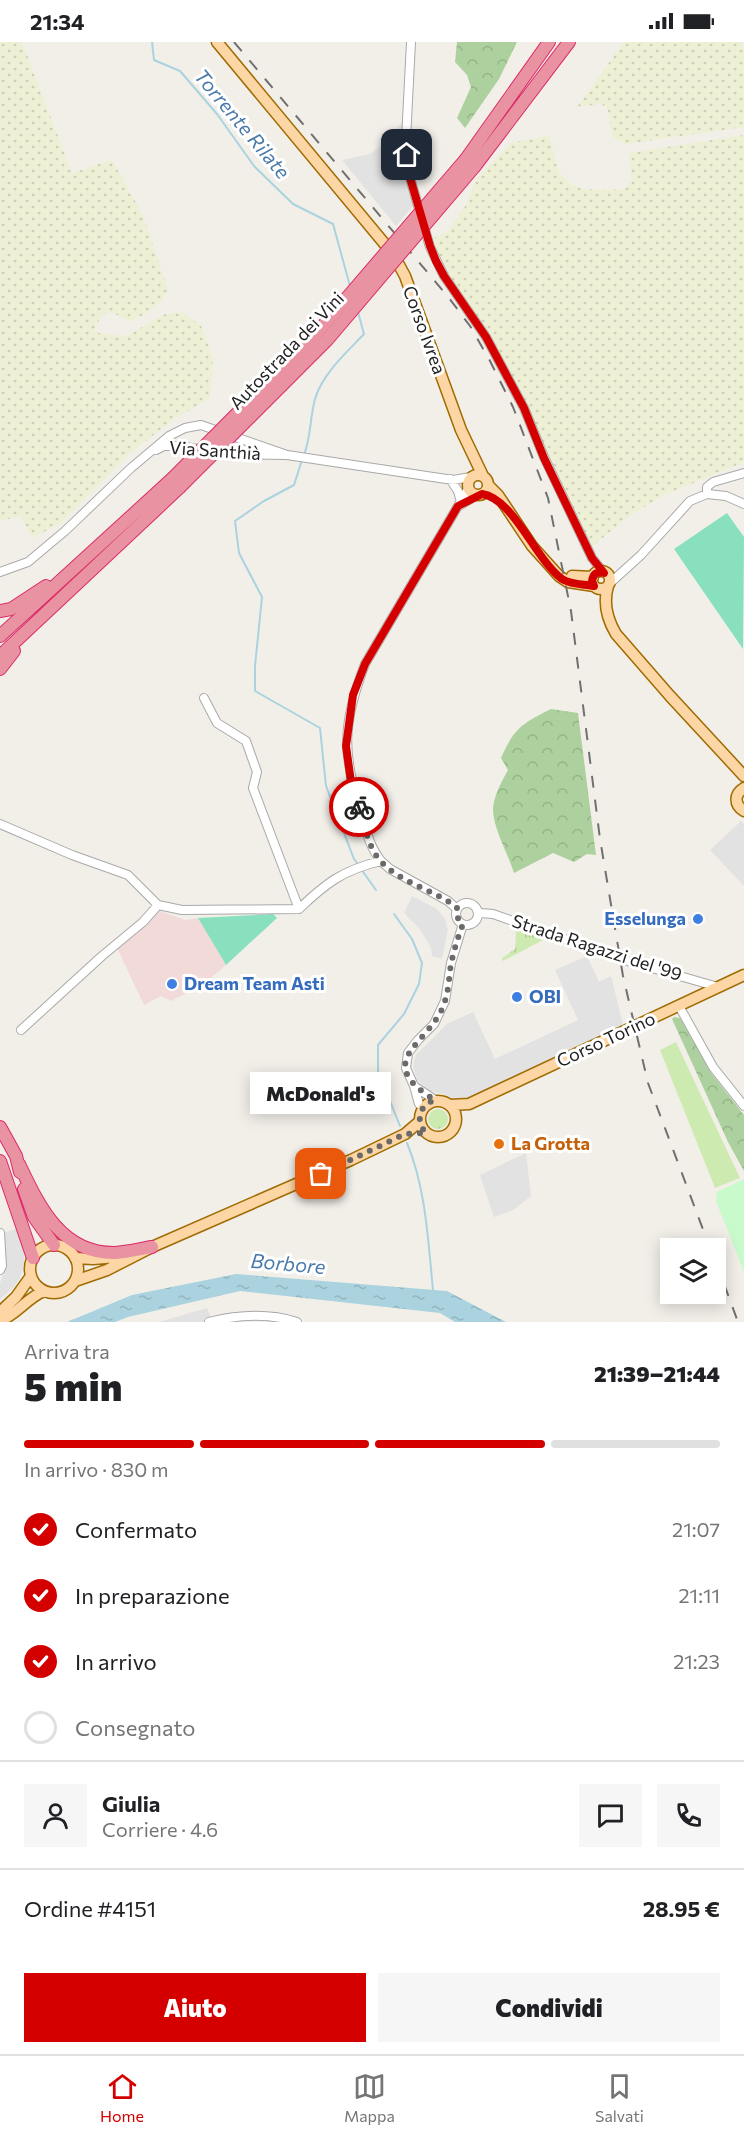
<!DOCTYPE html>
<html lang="it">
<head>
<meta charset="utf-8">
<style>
	body { margin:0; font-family:Commissioner,sans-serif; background:#f6f6f6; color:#202124; height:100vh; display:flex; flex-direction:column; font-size:22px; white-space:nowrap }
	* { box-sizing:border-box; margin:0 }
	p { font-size:20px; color:#757577 }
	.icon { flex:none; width:33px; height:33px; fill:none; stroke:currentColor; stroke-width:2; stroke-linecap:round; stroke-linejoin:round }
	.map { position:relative; height:1280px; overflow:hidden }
	.drawer { display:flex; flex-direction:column; background:#fff; flex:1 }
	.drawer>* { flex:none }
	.buttons { position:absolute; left:660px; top:1196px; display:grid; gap:12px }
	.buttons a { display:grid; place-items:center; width:66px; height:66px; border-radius:0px; background:#fff; box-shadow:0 3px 15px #0003; font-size:30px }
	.pin { position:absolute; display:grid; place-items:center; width:51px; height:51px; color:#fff; margin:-26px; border-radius:12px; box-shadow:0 3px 9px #0006 }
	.courier { position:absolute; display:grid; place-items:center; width:60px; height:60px; margin:-30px; border:4px solid #d40000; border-radius:50%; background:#fff; color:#222; box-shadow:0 2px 8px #0007 }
	.bubble { position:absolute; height:42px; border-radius:0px; background:#fff; box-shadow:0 3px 15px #0003; font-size:20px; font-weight:800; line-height:42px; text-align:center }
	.head em { font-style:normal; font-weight:800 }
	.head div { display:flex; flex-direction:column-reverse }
	.head { display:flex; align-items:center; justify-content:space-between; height:102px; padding:0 24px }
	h1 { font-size:39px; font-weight:800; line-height:45px }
	.bar { display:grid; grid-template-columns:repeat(4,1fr); gap:9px 6px; align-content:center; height:72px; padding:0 24px }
	.bar i { height:8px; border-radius:4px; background:#e0e0e0 }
	.bar .on { background:#d40000 }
	.bar p { grid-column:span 4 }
	.line { display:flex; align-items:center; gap:15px; padding:0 24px; border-top:2px solid #e0e0e0 }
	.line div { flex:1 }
	.round { display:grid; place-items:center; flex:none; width:63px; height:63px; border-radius:0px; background:#f6f6f6 }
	ol { padding:0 24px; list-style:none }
	li { display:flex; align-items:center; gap:18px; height:66px }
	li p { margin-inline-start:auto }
	li .icon { padding:6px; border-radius:50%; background:#d40000; color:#fff; stroke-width:4 }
	li:last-child { color:#757577 }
	li i { width:33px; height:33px; border:3px solid #e0e0e0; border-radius:50% }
	.button { display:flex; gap:12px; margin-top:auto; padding:12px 24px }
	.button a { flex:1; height:69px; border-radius:0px; background:#d40000; color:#fff; font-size:24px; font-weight:800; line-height:69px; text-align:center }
	.button a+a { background:#f6f6f6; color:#202124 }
	.status { display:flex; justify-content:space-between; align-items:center; height:42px; padding:0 30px; background:#fff; direction:ltr }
	.status svg { height:16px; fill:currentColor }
	.tab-bar { display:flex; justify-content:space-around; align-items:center; height:84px; border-top:2px solid #e0e0e0; background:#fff; font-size:16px; color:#757577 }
	.tab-bar a { display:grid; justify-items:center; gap:3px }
	.tab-bar .on { color:#d40000 }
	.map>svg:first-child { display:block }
</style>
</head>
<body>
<div class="status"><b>21:34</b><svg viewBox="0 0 49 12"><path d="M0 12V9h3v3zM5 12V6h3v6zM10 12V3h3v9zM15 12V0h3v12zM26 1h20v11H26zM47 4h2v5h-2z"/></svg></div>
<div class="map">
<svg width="744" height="1280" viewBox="0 0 744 1280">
	<defs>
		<pattern id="farmland-dots" width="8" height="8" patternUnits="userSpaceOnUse" patternTransform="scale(1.5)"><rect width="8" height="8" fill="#eef0d5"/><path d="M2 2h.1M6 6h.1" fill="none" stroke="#ccceb7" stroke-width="1.8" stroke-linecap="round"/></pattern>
		<pattern id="grass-tufts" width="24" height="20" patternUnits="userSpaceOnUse" patternTransform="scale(1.5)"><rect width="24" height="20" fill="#cdebb0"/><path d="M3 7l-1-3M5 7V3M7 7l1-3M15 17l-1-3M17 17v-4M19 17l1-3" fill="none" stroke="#b0c997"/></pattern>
		<pattern id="forest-crowns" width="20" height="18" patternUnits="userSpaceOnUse" patternTransform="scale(1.5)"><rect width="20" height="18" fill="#add19e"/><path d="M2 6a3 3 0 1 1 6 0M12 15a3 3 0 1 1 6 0" fill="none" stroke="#95b388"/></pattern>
		<pattern id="water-ripples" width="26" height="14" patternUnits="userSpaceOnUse" patternTransform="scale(1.5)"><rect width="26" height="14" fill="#aad3df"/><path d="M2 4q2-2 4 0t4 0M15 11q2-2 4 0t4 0" fill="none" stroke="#92b5bf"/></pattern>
	</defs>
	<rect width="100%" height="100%" fill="#f2efe9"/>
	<path fill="#f2dad9" d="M157,868L185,878L198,876L226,923L201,944L171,959L161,954L144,963L117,906L134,893Z"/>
	<path fill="url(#farmland-dots)" d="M0,0H22L72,131L112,118L143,173L168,248L162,259L153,267L136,277L130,279L113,271H106L101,275L95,286L98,291L127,294L162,273L182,270L201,284L213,316L210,356L174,377L129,412L61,481L32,496L21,474L0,479Z
		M624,0H742L744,12V85L626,102L617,99L612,93L608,68L602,62L577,65Z
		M744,93V420L664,453L631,473L586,509L567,471L555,428L527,363L445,230L432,197L448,189L466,163L477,136L511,101L548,94L550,96L558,128L569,141L582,147L608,148L624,147L632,139L629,111Z"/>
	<path fill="url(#grass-tufts)" d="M512,885L541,895L543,898L503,919L502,916L515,907L516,891Z
		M428 1077a10 10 0 1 1 20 0a10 10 0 1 1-20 0Z"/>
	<path fill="url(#forest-crowns)" d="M457,0H517L499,37L465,86L457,76L471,45L467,33L455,20Z
		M551,667L578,671L596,813L587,812L574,820L553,811L514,831C508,811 494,789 493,768C493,755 502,739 508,728L501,716C514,686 523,681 551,667Z
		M674,975L680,976L712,1032L744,1073V1129L728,1100L672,977Z"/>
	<path fill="#c8facc" d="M744,1137V1230L716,1159L717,1150Z"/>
	<path fill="#cdebb0" d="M676,1000L740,1136L715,1146L660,1008Z"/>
	<path fill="#88e0be" d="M727,471L744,495L743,607L674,507Z
		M273,872L277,876L226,923L198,876Z"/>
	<path fill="#e2e2e2" d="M402,80L405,131L413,164L396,184L342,118L370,112L386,100Z
		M741,779L744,782V844L710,808Z
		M412,854L437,867L445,877L448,888L442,917L432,914L431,906L420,887L404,871Z
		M587,914L599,940L611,934L623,983L459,1060L443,1052L430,1049L417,1038L413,1024L416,1013L447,982L473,970L495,1017L578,978L555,928Z
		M526,1111L531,1154L513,1168L494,1175L480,1133Z
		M18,1186L24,1210V1221L20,1236L14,1245L0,1257V1241L5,1227L4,1191Z
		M207,1266L213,1280H159Z"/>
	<path fill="url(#water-ripples)" d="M236,1232L447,1249L506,1280H455L440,1271L240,1249L128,1275L115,1280H67L132,1253Z"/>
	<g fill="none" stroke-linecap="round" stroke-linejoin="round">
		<path stroke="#aad3df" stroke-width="2" d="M152,0L154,18L180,29L217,72L254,124L293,162L333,182L350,244
			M304,413C311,395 310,375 315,357C322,332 347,310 364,292L358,270
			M302,418L294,443L264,459L235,479L239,511L262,555L255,624V649L320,686L326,744L354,817L358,822
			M361,827L376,848
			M394,872L412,897L422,921L419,942L404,972L378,1003V1029L400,1084
			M407,1101C426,1147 428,1198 433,1248"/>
		<defs>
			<path id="minor" d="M411,0L406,98L408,129L430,205L444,234L486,295L524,366L544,415L592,516L604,531
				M156,408L164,404H179L229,412L287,413L453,438L471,435
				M450,437L458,449L461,460
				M707,452V445L713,440L744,431
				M459,464L477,453
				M0,530L28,520L65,489L131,426L169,394L185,386L201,383L287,413
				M609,542L641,513L690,459L707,452L726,454L744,462
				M204,656L217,681L246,699L257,730L253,746L299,867
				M0,782L72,813L128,833L158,863L182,868L299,867C326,841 343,828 381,819L390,827L448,859L457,867
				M381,819C370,805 366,789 361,772C342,711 342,682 365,622L468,447
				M456 872a11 11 0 1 1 22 0a11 11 0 1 1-22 0Z
				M477,868L480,871L493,872L624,918L718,945
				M679,964L713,1025L744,1064
				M21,988L102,914L143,880L158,863
				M414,1044L406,1026L408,1011L418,998L434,982L445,959L451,921L463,882
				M423,1065L419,1062L414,1044L435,1058
				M0,1191L2,1224L0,1228
				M209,1280C237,1273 269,1271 297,1280"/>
			<path id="major" d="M217,0L393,212L405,234L461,388L483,434
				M468 443a10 10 0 1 1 20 0a10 10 0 1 1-20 0Z
				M488,443L498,453L532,504L559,534L568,540L594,544
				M592 538a9 9 0 1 1 18 0a9 9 0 1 1-18 0Z
				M572,534L593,535
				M608,544C603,561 607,577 616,592L670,654L744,734
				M744,746C734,752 734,763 744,769
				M420 1077a18 18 0 1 1 36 0a18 18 0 1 1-36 0Z
				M450,1063L469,1062L744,933
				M30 1227a24 24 0 1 1 48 0a24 24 0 1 1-48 0Z
				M75,1216L93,1217L117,1215
				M75,1239L107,1228L152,1205L351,1118L405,1092L419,1080
				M0,1270L16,1255L31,1234
				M0,1279C17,1272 27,1256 44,1249"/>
			<path id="highway" d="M466,117L549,0
				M475,124L569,0
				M0,569L11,567L46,544
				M0,594L173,436
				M0,614L179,446
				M0,627L14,609
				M0,1085L16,1114L20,1130
				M0,1119L33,1216
				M19,1122C39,1164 61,1212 115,1211C127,1210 140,1207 152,1205
				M24,1147L34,1175L54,1203"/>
		</defs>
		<use href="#minor" stroke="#a9a9a9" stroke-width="10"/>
		<use href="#major" stroke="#a06b00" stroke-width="13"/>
		<use href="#highway" stroke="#dc2a67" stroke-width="14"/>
		<use href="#minor" stroke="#fff" stroke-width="8"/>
		<use href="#major" stroke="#fcd6a4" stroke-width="10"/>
		<use href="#highway" stroke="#e892a2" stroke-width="12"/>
		<path stroke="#707070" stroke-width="2" stroke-dasharray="12 12" stroke-linecap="butt" d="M234,0L449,256L470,284L489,317L513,365L548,456L571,569L600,797L623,934L648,1041L710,1206
			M716,1220L738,1280"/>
		<defs>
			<path id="highway-bridge" d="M173,436L316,292L466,117
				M179,446L327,298L475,124"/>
		</defs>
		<use href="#highway-bridge" stroke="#dc2a67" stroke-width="14" stroke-linecap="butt"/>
		<use href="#highway-bridge" stroke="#e892a2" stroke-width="12"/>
	</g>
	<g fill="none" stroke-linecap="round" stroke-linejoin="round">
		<path stroke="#6b6a68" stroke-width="6" stroke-dasharray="0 10.8" d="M321,1132L405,1092L426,1091C415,1079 419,1063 435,1058C368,1017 433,1002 445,959C449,947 449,934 451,922C454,908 458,895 463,882L458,877V867L455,864C429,845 386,837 372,806C366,793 363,779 359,765"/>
		<path stroke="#d40000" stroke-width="8" d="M359,765L351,740L346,704L353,653L365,622L458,464L482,452C514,457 535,517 562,537C571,543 584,542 594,544L592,539C593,532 597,529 604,531L592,516L544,416L524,366L486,295L444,234L436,219L430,204L408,129L407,113"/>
	</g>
	<g fill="#3f7fe0" stroke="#fff" stroke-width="2">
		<circle cx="698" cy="877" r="6"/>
		<circle cx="172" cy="942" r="6"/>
		<circle cx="517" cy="955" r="6"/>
	</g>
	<circle fill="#e8710a" stroke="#fff" stroke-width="2" cx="499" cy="1102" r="6"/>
	<g text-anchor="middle" stroke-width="6" stroke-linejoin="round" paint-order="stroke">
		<g font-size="18" fill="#222" stroke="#fff">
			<text transform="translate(424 288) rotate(70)" y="6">Corso Ivrea</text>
			<text transform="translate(287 309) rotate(-46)" y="6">Autostrada dei Vini</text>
			<text transform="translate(215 409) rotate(4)" y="6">Via Santhià</text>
			<text transform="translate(597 906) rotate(18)" y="6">Strada Ragazzi del '99</text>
			<text transform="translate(606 998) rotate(-25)" y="6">Corso Torino</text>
		</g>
		<g font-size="18" font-weight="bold" fill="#366cbe" stroke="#fff" text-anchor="start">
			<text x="686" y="883" text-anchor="end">Esselunga</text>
			<text x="184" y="948">Dream Team Asti</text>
			<text x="529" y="961">OBI</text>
		</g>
		<g font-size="18" font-weight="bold" fill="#c56008" stroke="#fff" text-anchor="start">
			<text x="511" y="1108">La Grotta</text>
		</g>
		<g font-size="20" font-style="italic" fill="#4a7aab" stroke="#fff">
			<text transform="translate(242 82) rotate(50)" y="7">Torrente Rilate</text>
			<text transform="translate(288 1222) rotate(5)" y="7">Borbore</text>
		</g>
	</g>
</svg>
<div class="buttons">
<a><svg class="icon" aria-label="layers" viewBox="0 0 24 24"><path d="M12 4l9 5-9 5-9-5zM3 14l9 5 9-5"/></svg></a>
</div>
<div class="pin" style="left:321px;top:1132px;background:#ea580c"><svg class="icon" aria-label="bag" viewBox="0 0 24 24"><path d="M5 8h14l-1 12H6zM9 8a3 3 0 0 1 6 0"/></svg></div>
<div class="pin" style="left:407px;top:113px;background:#1f2937"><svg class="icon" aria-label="home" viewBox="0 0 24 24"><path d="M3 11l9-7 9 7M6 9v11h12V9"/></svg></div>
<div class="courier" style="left:359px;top:765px"><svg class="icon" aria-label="bike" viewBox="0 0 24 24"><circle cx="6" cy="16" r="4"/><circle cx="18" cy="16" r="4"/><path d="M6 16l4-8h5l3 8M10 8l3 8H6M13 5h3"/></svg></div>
<div class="bubble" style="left:250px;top:1030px;width:141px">McDonald's</div>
</div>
<section class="drawer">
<div class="head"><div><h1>5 min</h1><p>Arriva tra</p></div><em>21:39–21:44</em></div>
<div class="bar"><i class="on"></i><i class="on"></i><i class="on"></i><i></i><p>In arrivo · 830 m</p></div>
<ol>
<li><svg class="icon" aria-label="check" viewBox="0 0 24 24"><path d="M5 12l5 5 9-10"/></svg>Confermato<p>21:07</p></li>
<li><svg class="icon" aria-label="check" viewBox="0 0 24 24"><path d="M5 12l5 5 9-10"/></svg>In preparazione<p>21:11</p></li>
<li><svg class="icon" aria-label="check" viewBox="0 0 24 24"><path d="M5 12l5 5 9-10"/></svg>In arrivo<p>21:23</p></li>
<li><i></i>Consegnato</li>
</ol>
<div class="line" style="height:108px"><a class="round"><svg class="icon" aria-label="person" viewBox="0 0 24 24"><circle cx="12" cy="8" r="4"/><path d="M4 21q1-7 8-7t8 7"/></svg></a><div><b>Giulia</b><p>Corriere · 4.6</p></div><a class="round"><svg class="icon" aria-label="chat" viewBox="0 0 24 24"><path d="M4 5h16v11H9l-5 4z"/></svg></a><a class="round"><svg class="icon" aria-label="phone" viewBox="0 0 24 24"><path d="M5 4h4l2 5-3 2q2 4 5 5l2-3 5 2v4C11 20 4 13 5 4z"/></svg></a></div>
<div class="line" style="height:78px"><div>Ordine #4151</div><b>28.95 €</b></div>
<div class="button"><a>Aiuto</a><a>Condividi</a></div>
</section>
<nav class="tab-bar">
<a class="on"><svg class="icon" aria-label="home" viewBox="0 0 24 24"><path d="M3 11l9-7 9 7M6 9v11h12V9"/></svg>Home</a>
<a><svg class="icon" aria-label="map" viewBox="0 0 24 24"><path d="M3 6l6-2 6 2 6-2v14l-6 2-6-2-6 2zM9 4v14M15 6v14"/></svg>Mappa</a>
<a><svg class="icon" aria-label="saved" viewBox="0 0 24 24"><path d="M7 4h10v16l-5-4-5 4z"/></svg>Salvati</a>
</nav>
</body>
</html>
